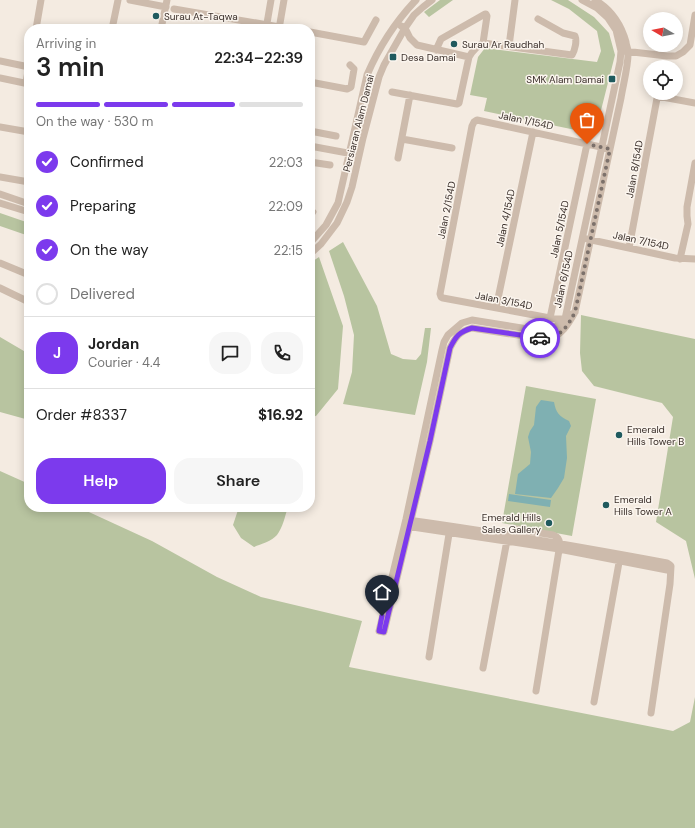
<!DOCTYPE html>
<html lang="en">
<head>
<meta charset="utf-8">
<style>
	body { margin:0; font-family:"DM Sans",sans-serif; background:#f6f6f6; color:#222; height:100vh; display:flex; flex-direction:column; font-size:15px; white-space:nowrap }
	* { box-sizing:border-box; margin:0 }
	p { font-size:13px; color:#767676 }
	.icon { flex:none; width:22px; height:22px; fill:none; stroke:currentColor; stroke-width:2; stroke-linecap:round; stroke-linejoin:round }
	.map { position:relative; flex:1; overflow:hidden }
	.drawer { position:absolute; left:24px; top:24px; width:291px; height:488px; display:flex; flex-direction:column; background:#fff; border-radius:16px; box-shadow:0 2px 10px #0003 }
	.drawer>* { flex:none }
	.needle { width:26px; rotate:280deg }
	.fabs { position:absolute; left:643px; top:12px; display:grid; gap:8px }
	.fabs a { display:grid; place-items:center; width:40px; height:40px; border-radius:50%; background:#fff; box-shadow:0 2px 10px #0003; font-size:20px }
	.pin { position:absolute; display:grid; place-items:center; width:34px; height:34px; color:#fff; margin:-41px -17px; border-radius:50% 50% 50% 0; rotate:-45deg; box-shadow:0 0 4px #0007 }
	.pin .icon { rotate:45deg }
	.courier { position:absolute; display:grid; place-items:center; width:40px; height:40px; margin:-20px; border:3px solid #7c3aed; border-radius:50%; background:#fff; color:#222; box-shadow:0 1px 5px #0007 }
	.overview em { font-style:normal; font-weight:600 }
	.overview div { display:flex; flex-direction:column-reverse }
	.overview { display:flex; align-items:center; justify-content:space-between; height:68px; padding:0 12px }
	h1 { font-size:26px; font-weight:600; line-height:30px }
	.bar { display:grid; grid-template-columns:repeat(4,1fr); gap:6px 4px; align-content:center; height:48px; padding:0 12px }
	.bar i { height:5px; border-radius:3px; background:#e0e0e0 }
	.bar .selected { background:#7c3aed }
	.bar p { grid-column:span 4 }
	.line { display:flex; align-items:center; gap:10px; padding:0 12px; border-top:1px solid #e0e0e0 }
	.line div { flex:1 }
	.round { display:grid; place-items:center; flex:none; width:42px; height:42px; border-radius:16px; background:#f6f6f6 }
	ol { padding:0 12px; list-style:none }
	li { display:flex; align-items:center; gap:12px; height:44px }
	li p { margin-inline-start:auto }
	li .icon { padding:4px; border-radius:50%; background:#7c3aed; color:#fff; stroke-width:4 }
	li:last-child { color:#767676 }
	li i { width:22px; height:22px; border:2px solid #e0e0e0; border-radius:50% }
	.cta { display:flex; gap:8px; margin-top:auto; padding:8px 12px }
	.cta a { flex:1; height:46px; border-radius:16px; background:#7c3aed; color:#fff; font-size:16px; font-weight:600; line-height:46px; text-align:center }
	.cta a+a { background:#f6f6f6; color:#222 }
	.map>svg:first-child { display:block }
</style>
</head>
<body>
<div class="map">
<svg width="695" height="828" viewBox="0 0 695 828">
	<rect width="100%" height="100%" fill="#f4ebe1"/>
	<path fill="#b8c4a0" d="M440,0H453L429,17L424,12Z
		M551,0H568L594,17L609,33L615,55L595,134L484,111L487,98L470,95L478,57L485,48L597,62L601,51L597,31L569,9Z
		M0,213L29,223V236L0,226Z
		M343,242L377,306L391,354L403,359L416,360L421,354L425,328H431L427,362L415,415L343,404L352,372L354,335L344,296L329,251Z
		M319,257L343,326L338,389L316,416L310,417V263Z
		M581,315L695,339V579L686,541L656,522L673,417L662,403L594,386L582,371L580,353Z
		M0,337L29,354V420L0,412Z
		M526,386L596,399L572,536L502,523Z
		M0,471L29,484V507H78L152,541L217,577L261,597L362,621L349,667L673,731L690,722L695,697V828H0Z
		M239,507H288C285,516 283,527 277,535C272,541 261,544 254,547L241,538L233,525Z"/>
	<path fill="#7fb0b2" d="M541,400L554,402C556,413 559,416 569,421L571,426L566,436L567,458L564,478L558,488L551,498L515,494L518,474L530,464L531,452L528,437L530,431L534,425L536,407Z
		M509,494L551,500L550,507L508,501Z"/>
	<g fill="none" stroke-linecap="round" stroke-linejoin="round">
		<path stroke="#cdbbac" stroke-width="7" d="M130,0L166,7
			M174,9L291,29
			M401,26L405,28L410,38L417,45L469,57
			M36,29L41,0
			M112,29L118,0
			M161,29L167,0
			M266,29L271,0
			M279,29L284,0
			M310,32L364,42L376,20
			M509,46L515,0
			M436,50L441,39L485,14H486L487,16L483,43
			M624,51L667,56H676L683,52L690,45L695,15
			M0,61L29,67
			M0,78L29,84
			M310,82L347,89L351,87L354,69L350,65
			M26,83L29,65
			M392,92L457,104L459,103L469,57C473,50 476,47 483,43L572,55C575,50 577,41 575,36L563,33L538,19
			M657,96L695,103
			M0,127L29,132
			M310,131L336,136
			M402,139L452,148
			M310,146L353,154
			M398,158L410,95
			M310,162L330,165
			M0,177L29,182
			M0,194L29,204
			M0,203L29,212
			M310,211L313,212
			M587,239L675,258L695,259
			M310,243L326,225L338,203L367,75C379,47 395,22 416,0
			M629,248L658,93
			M310,254L321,244L337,223L347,202L352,187L363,138L379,77L384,65L405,28L414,15L423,7L432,0
			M680,259L688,224L687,216V207L695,163
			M0,263L29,275
			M0,288L29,302
			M496,308L533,132
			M575,312L565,319L553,329L546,331L534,330L472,320L462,323L448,335L444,342L442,350L406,519L379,631L384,632L430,441L450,348C456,336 459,332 472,328L537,338C540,338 544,339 547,339C561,337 569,323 575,312L621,98C623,85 629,63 628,51C628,48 626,45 626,42C621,24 612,10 595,0
			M550,318L587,144
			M565,319H556L550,318L443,298L441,297L440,294L472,126L474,122L477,120L610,149
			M565,319L620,62L621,51L616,30L608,18L597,8L582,0
			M408,520C495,532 581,547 667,563L670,565L671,566L670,584L651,713
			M406,526L559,549L667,570L670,569
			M429,657L450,528
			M483,668L508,535L516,529L553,535C558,537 559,539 560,544L536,691
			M594,702L620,557"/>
	</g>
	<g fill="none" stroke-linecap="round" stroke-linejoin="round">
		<path stroke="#7c716b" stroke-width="4" stroke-dasharray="0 7.2" d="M540,338C559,339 567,328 575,312L610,149L587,144"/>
		<path stroke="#7c3aed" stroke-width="5" d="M382,616L379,631L384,632L430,441L450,348C456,336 459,332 472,328L540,338"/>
	</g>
	<g fill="#1f5a5e" stroke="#fbf5ee" stroke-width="1.5">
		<circle cx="156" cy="16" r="4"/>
		<circle cx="454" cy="44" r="4"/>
		<rect x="389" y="53" width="8" height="8" rx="2"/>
		<rect x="608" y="75" width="8" height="8" rx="2"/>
		<circle cx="619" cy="435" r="4"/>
		<circle cx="606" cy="505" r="4"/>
		<circle cx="549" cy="523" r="4"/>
	</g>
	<g text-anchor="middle" stroke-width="3" stroke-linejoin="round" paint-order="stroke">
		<g font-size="10" fill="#3b302b" stroke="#fbf5ee" text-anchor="start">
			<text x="164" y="20">Surau At-Taqwa</text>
			<text x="462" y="48">Surau Ar Raudhah</text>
			<text x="401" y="61">Desa Damai</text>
			<text x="604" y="83" text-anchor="end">SMK Alam Damai</text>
			<text x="627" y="433">Emerald<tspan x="627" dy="12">Hills Tower B</tspan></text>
			<text x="614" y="503">Emerald<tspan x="614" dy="12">Hills Tower A</tspan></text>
			<text x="541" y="521" text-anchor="end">Emerald Hills<tspan x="541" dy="12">Sales Gallery</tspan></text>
		</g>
		<g font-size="10" fill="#3b302b" stroke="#fbf5ee">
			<text transform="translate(526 120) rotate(12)" y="4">Jalan 1/154D</text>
			<text transform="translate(358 123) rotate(-76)" y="4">Persiaran Alam Damai</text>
			<text transform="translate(634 169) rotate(-80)" y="4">Jalan 8/154D</text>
			<text transform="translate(446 210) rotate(-79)" y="4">Jalan 2/154D</text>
			<text transform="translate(505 218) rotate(-78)" y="4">Jalan 4/154D</text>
			<text transform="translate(559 229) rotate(-78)" y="4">Jalan 5/154D</text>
			<text transform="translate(641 240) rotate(12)" y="4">Jalan 7/154D</text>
			<text transform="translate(563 279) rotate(-78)" y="4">Jalan 6/154D</text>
			<text transform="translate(504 300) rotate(11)" y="4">Jalan 3/154D</text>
		</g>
	</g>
</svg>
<div class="fabs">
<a><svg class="needle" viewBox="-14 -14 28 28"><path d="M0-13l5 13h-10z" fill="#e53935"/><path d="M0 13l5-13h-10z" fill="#767676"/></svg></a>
<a><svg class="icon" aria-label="locate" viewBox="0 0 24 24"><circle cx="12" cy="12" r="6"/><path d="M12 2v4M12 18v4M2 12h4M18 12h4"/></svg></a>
</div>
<div class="pin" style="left:587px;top:144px;background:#ea580c"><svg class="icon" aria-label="bag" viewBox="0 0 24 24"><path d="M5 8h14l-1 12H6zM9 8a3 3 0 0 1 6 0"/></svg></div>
<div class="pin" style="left:382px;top:616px;background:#1f2937"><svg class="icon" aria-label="home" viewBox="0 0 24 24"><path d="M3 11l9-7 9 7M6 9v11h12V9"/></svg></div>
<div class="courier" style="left:540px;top:338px"><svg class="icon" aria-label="car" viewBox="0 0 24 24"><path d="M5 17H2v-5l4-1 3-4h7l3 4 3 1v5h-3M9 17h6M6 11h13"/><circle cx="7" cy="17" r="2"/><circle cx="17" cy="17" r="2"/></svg></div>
<section class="drawer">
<div class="overview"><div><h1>3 min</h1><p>Arriving in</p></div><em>22:34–22:39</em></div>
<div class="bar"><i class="selected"></i><i class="selected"></i><i class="selected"></i><i></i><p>On the way · 530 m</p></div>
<ol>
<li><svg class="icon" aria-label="check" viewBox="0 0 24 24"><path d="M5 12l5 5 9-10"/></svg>Confirmed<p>22:03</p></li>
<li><svg class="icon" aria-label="check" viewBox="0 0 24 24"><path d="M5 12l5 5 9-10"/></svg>Preparing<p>22:09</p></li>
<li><svg class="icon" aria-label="check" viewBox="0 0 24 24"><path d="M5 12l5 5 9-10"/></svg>On the way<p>22:15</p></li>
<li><i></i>Delivered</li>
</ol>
<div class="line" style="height:72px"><b class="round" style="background:#7c3aed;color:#fff">J</b><div><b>Jordan</b><p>Courier · 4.4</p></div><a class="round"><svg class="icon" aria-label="chat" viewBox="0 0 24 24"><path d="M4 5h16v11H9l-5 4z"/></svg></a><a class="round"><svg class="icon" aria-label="phone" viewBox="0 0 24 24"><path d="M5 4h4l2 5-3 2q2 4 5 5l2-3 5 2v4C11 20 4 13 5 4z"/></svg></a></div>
<div class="line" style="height:52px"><div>Order #8337</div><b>$16.92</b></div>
<div class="cta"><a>Help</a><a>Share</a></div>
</section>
</div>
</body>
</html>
